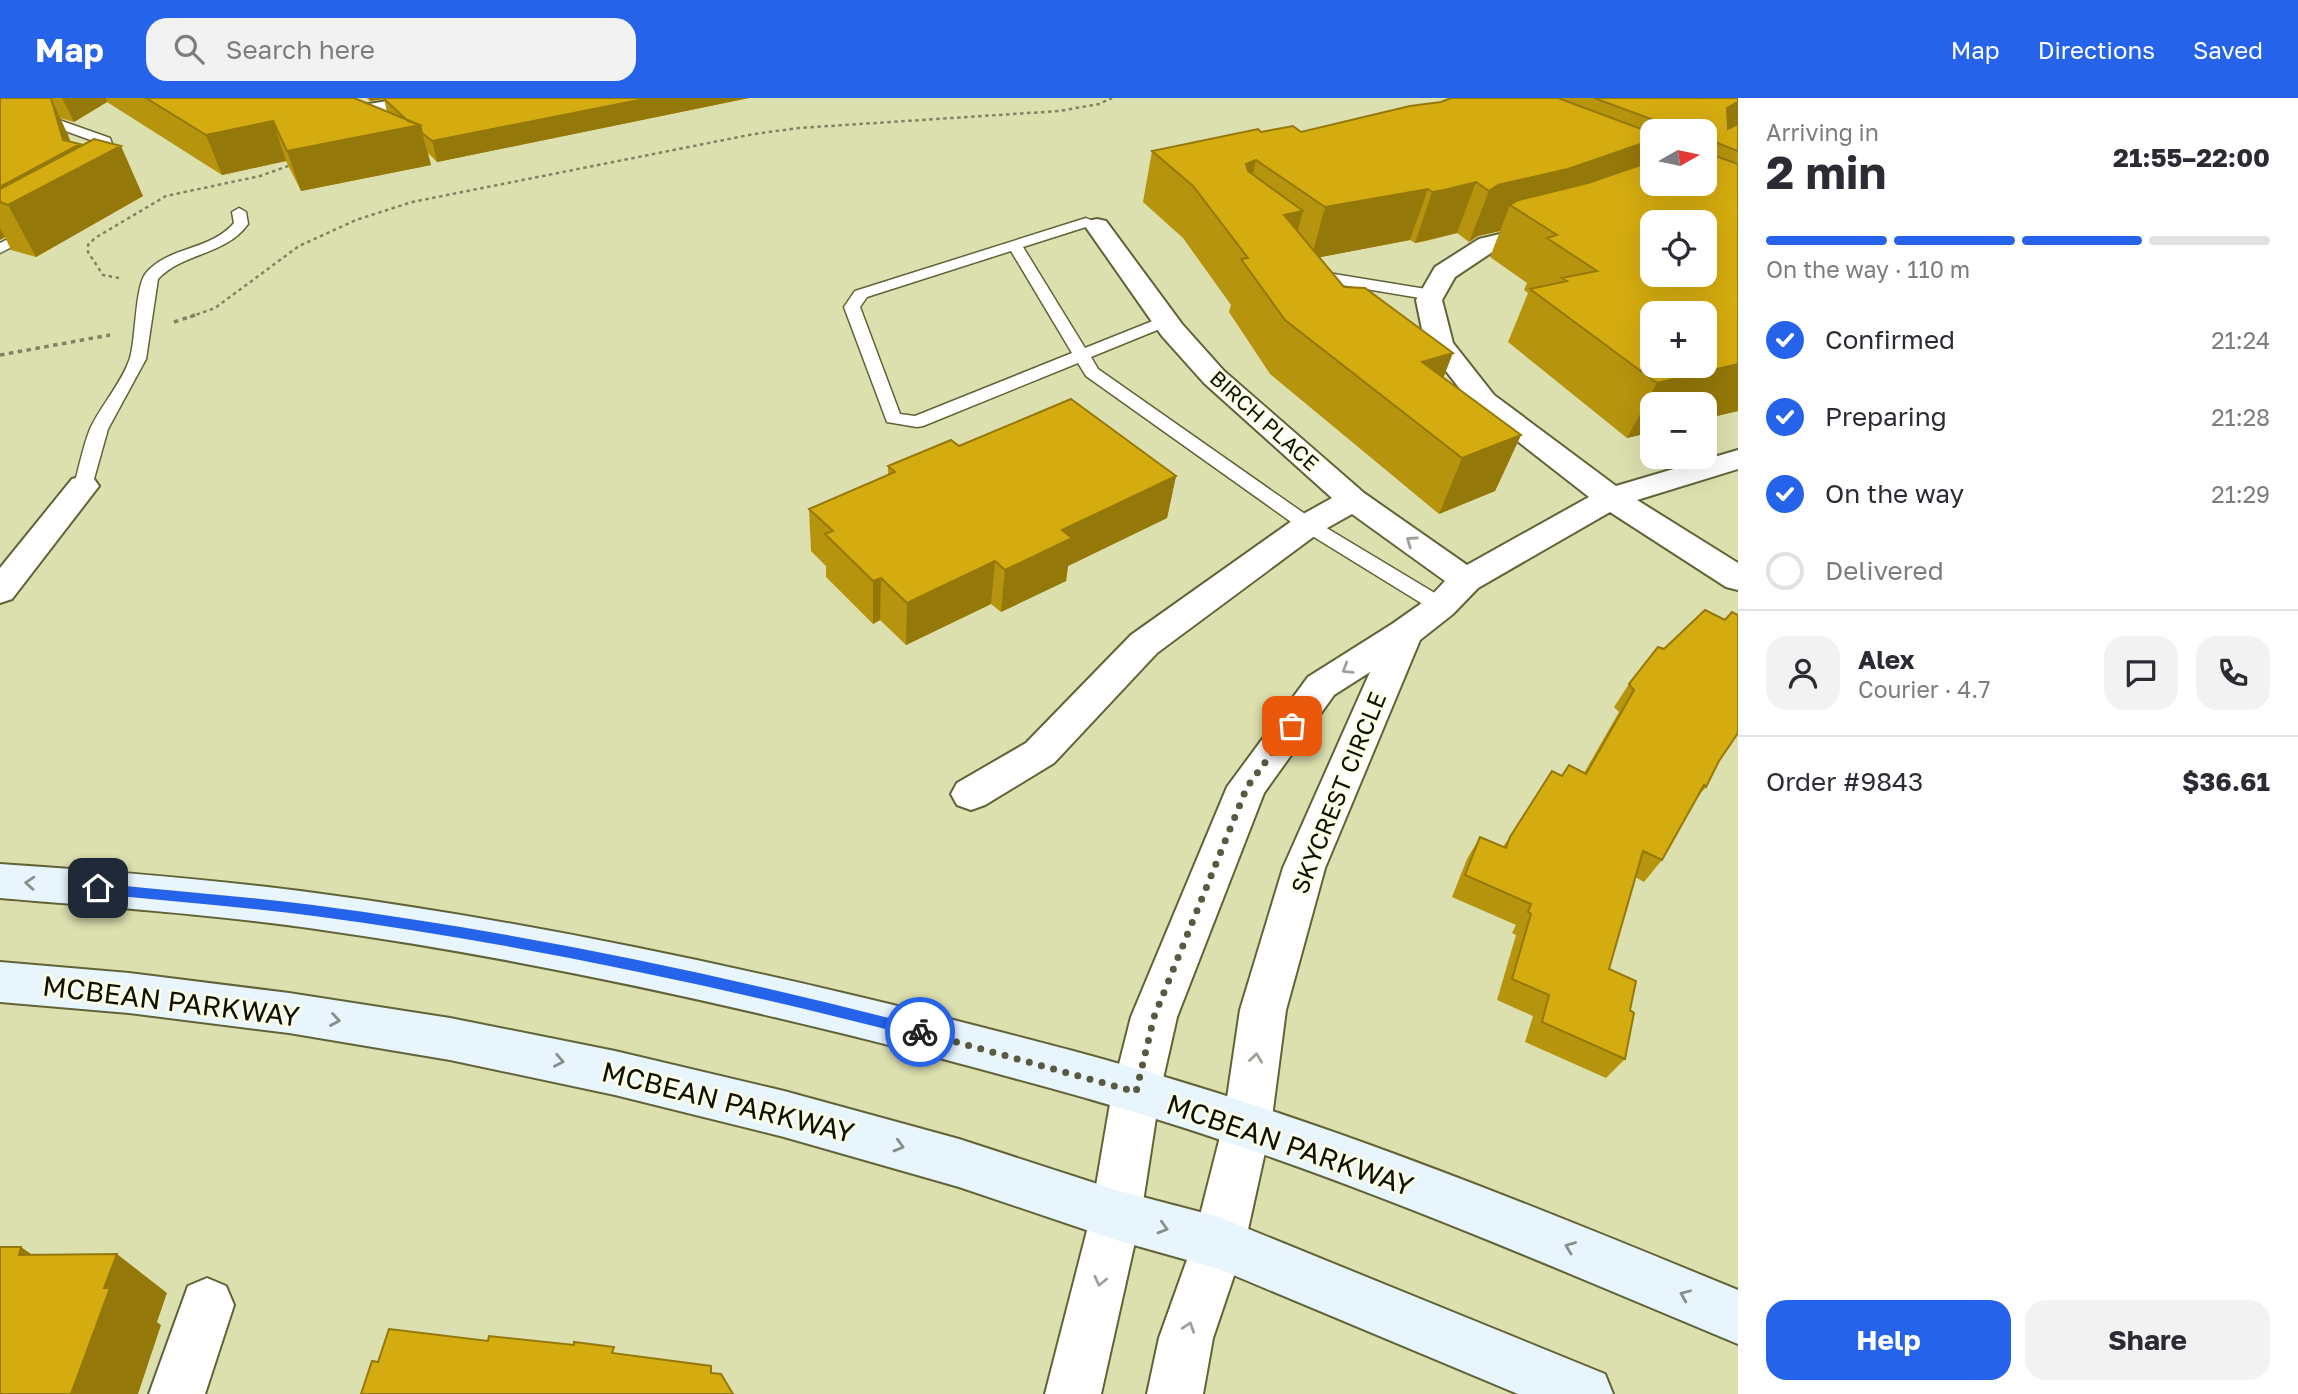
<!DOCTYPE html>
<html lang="en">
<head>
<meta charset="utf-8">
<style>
	body { margin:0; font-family:"Golos Text",sans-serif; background:#f2f2f3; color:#2b2b33; height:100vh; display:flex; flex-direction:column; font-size:26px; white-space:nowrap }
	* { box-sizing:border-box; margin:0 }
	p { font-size:23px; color:#7c7c81 }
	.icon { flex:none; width:38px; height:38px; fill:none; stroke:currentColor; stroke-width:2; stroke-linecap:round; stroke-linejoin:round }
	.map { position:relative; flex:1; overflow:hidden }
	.details { display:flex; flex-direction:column; background:#fff; width:560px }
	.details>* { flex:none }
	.needle { width:46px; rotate:81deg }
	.tools { position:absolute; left:1640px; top:21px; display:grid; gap:14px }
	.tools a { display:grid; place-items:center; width:77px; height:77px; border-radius:14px; background:#fff; box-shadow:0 7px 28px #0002; font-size:35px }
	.pin { position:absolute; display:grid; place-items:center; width:60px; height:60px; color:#fff; margin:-30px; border-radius:14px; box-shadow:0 4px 10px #0006 }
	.courier { position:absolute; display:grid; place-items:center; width:70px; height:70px; margin:-35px; border:5px solid #2563eb; border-radius:50%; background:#fff; color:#222; box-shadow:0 2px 9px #0007 }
	.summary em { font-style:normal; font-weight:700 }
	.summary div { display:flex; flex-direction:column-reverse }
	.summary { display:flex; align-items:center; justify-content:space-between; height:119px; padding:0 28px }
	h1 { font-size:46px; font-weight:700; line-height:52px }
	.bar { display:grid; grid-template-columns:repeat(4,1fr); gap:10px 7px; align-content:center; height:84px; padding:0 28px }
	.bar i { height:9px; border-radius:5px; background:#e1e1e2 }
	.bar .on { background:#2563eb }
	.bar p { grid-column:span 4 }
	.line { display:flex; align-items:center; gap:18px; padding:0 28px; border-top:2px solid #e1e1e2 }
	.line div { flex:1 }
	.round { display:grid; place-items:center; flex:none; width:74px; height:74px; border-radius:21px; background:#f2f2f3 }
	ol { padding:0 28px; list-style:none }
	li { display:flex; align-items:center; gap:21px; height:77px }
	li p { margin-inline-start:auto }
	li .icon { padding:7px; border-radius:50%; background:#2563eb; color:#fff; stroke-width:4 }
	li:last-child { color:#7c7c81 }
	li i { width:38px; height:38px; border:4px solid #e1e1e2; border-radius:50% }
	.primary-button { display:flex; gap:14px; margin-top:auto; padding:14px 28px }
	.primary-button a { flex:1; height:80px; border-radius:21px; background:#2563eb; color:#fff; font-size:28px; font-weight:700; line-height:80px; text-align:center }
	.primary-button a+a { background:#f2f2f3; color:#2b2b33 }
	header { display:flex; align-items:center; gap:42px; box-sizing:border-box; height:98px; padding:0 35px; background:#2563eb; color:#fff }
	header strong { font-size:33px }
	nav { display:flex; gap:38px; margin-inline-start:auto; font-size:24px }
	.search { width:490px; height:63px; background:#f2f2f3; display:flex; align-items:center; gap:18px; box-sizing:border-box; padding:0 24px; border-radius:21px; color:#7c7c81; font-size:26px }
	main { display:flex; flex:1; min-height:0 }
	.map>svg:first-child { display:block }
</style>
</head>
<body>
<header>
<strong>Map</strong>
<div class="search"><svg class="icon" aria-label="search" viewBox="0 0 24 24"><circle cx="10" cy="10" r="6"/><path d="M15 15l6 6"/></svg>Search here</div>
<nav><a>Map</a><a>Directions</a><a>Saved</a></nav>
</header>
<main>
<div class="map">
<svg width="1738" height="1296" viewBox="0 0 1738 1296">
	<rect width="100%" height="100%" fill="#dce0af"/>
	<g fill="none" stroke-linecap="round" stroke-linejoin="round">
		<defs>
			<path id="lane" d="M0,14L45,17L110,40L122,74L120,77H110L99,45L43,25L0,22Z
				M239,110L246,114L248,126C225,158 183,154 158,181L146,261L108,331L92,388L90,392H76L74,388C79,369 83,349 90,331C101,307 122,285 130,260C136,241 135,188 146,175C169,148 210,153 234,125L232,114Z
				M1086,120L1104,128L1097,132L1086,129L1023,149L1085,250L1160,220L1166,218L1174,223L1172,226L1091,259L1098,271L1315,423L1448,503L1451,508L1448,513H1434L1301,431L1086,278L1078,265L923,328L917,329L887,324L844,209L855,193ZM1011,153L1072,255L915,318L900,316L860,209L867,199Z
				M34,128L41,132L39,135L0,155V145Z
				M1309,165L1334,176L1432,192L1440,197L1432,202L1330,185L1304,173L1301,170L1304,167Z"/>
			<path id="street" d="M300,0H324L333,7L350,9L406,0H455L452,5L444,6C404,13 328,40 300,0Z
				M1097,121L1106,123L1182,226L1224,273L1364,395L1467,467L1589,399L1474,309L1425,246L1416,202L1435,169L1479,141L1546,125L1555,127L1558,132L1555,137L1497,151L1455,179L1442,202L1453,245L1494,297L1616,388L1738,352V371L1637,402L1738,465V492L1726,489L1610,414L1478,490L1453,516L1420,542L1325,770L1286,912L1271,1027L1245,1145L1213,1240L1203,1296H1147L1159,1240L1193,1145L1223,1027L1240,912L1283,770L1370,574L1334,597L1264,695L1177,919L1160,994L1141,1117L1101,1296H1045L1091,1117L1112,994L1131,919L1227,689L1308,579L1392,526L1429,500L1445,483L1352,416L1320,434L1157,555L1054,665L985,707L971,712L957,707L951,696L957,685L1026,645L1131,537L1296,420L1332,400L1204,285L1162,238L1085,128L1088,123Z
				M83,378L94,381L99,388L12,501L0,505V470L72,381Z
				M207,1180L226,1188L234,1207L205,1296H149L188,1188Z"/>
			<path id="secondary" d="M0,766C105,773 210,781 315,795C518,822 719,864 918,913C1017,938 1117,963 1214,994C1392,1050 1565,1121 1738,1192V1246C1565,1174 1393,1099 1215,1040C1121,1008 1024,983 928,957C726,905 522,860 316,831C211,816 105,809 0,800Z
				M0,864L129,875L289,895L450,920L615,953L784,993L959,1041L1116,1092L1219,1119L1605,1276L1613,1296H1518L1219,1171L1116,1142L959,1089L784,1039L615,997L450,962L289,935L129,915L0,904Z"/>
		</defs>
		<use href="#lane" stroke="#616337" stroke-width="3"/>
		<use href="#street" stroke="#616337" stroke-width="4"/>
		<use href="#secondary" stroke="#616337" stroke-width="4"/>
		<path stroke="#808261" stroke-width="2.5" stroke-dasharray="3.5 3.5" stroke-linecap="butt" d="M119,180L103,177L88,154V147L95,140L166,98L260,78L294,66
			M190,219L215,210L299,148L356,122L412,104L754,36L799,30L1059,13L1099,6L1112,0"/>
		<path stroke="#808261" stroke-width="3.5" stroke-dasharray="4.5 4.5" stroke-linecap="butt" d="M174,224L195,217
			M0,257L110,237"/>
		<use href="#lane" fill="#fff" fill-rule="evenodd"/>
		<use href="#street" fill="#fff" fill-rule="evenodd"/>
		<use href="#secondary" fill="#e8f5fc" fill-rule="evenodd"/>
	</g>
	<path fill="#b7940d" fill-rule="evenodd" d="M0,0H354L387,14L384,1L370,3L367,0H749L437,64L428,55L431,67L301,93L286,63L222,77L107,4L74,24L60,20L71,44L80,46L143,98L36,159L11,152L5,139L0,142Z
		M1451,0H1738V313L1704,321V306H1652V334L1627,340L1508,244L1528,195L1524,192L1527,185L1490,159L1500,133L1478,138L1469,144L1457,135L1426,143L1415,145L1410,142L1320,159L1344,189L1443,280L1521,337L1495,393L1439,416L1270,276L1229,214L1231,207L1183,140L1143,104L1152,53L1261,34H1301L1441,4ZM1652,33H1704V86H1652Z
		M959,348L1176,378L1167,420L1068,468L1066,483L1001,514L991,506L906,547L880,522L873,526L826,479V468L811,453L809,411L888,377V368Z
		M1629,586L1719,663L1706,689L1695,702L1662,762L1644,784L1635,779L1609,871L1630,912L1625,961L1606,980L1525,944L1533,918L1497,902L1516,837L1512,835L1516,827L1452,799L1467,761L1480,739L1503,749L1552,673L1562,678L1584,675L1619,614L1614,609Z"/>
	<path fill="#95780a" d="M51,0L68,37L72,50L80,46L88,65L121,48L143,98L36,159L8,107L0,104V89L63,42Z
		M62,0H106L107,4L74,24Z
		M369,0H390L370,3Z
		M649,0H749L437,64L432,43Z
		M1738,4V38L1724,47L1727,10Z
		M273,23L286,63L222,77L206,37Z
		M420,27L431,67L301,93L287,53Z
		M1652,42V62L1639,89L1510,107L1500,133L1478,138L1469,144L1489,93L1498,87Z
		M1256,62L1245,113L1246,66Z
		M1476,84L1457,135L1415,145L1432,94Z
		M1428,91L1410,142L1311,161L1325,109Z
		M1303,113L1289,165L1284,117Z
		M0,130L5,139L0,142Z
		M1453,255L1432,309L1422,264Z
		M1738,266V313L1704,321V306H1652V334L1627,340L1657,285Z
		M1521,337L1495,393L1439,416L1462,360Z
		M1176,378L1167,420L1068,468L1066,483L1001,514L1005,472L1062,432Z
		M995,463L991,506L906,547L907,505Z
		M881,480L880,522L873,526V483Z
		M21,1149L77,1188L19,1157Z
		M117,1156L167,1195L157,1224L161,1227L138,1296H71L104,1190Z"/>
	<path fill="#d5ac0f" stroke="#95780a" stroke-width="2" fill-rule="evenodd" d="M0,0H51L63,42L80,46L0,89Z
		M146,0H354L420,27L287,53L273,23L206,37Z
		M383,0H649L432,43L422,35L420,27L408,23Z
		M1451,0H1558L1652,35V42L1568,71L1498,87L1489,93L1476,84L1444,92L1432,94L1428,91L1325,109L1256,62L1246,66L1248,73L1303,113L1284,117L1344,189L1365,190L1453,255L1422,264L1521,337L1462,360L1285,222L1241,161L1248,160L1193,88L1152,53L1258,31L1261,34L1293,28L1301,34L1410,8L1441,4Z
		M1594,0H1738V4L1727,10L1728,31L1738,26V53L1712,43L1716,34L1678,33L1676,30Z
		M94,41L121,48L8,107L0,104V91Z
		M1704,54L1738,66V266L1657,285L1530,191L1567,183L1562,180L1597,173L1547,140L1557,137L1510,107L1519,102L1588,85L1652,63V86H1704ZM1652,124H1704V177H1652ZM1652,215H1704V268H1652Z
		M1071,301L1176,378L1062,432L1072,440L1005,472L995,463L907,505L881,480L873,483L825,436L833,433L809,411L895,374L888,368L951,342L959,348Z
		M1705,512L1725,522L1732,514L1738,517V635L1719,663L1706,689L1704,687L1662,762L1643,753L1609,871L1636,883L1630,912L1634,915L1625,961L1542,924L1549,897L1512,881L1531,816L1528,814L1531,806L1465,777L1480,739L1506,750L1510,739L1552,673L1562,678L1569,667L1586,676L1634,592L1629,586L1658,549L1664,551Z
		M0,1149H21L19,1157L117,1156L104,1190H110L71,1296H0Z
		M389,1231L488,1243L489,1238L574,1247V1244L614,1249L612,1255L711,1268V1275L721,1276L733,1296H361L372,1263L378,1264Z"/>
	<defs><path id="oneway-chevron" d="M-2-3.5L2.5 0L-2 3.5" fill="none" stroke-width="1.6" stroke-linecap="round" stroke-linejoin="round" transform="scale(1.75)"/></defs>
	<g stroke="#a0a09a">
		<use href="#oneway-chevron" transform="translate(1411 443) rotate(-145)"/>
		<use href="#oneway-chevron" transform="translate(1347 571) rotate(148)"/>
		<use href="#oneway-chevron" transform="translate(1256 960) rotate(-82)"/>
		<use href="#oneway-chevron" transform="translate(1100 1183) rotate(103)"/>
		<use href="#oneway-chevron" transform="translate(1189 1229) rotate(-71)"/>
	</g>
	<g stroke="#878e8c">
		<use href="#oneway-chevron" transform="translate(30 785) rotate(-176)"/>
		<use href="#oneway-chevron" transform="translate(335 922) rotate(9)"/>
		<use href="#oneway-chevron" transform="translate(559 963) rotate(11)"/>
		<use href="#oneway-chevron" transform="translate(899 1048) rotate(16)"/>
		<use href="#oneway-chevron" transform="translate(1163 1130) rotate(16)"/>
		<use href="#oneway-chevron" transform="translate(1570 1149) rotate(-159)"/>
		<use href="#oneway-chevron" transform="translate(1685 1197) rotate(-157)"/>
	</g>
	<path fill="#2563eb" d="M98,785C170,793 242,798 313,807C518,834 720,876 920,928L927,934L920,940C720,888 518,845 314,818C242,809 170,803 98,796L92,790Z"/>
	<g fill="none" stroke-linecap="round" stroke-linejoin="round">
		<path stroke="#58593f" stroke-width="7" stroke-dasharray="0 12.6" d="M920,934L1136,994L1154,919L1247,689L1292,628"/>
	</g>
	<g text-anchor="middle" stroke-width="5" stroke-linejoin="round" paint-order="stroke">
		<g font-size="21" fill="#111102" stroke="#fdffe6">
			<text transform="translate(1264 323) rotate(42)" y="7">BIRCH PLACE</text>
		</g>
		<g font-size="24" fill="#111102" stroke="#fdffe6">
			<text transform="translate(1339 695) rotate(-68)" y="8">SKYCREST CIRCLE</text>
		</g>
		<g font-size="28" fill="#111102" stroke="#fdffe6">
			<text transform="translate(171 903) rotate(7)" y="10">MCBEAN PARKWAY</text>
			<text transform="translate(728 1004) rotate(14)" y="10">MCBEAN PARKWAY</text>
			<text transform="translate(1290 1047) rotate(19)" y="10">MCBEAN PARKWAY</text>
		</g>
	</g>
</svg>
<div class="tools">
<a><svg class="needle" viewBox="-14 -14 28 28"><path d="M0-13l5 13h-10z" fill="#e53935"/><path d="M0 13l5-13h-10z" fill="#7c7c81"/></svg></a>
<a><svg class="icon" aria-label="locate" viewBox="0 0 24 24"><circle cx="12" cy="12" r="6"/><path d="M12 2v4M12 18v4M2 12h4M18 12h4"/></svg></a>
<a>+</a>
<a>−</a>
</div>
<div class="pin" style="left:1292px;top:628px;background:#ea580c"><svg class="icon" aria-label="bag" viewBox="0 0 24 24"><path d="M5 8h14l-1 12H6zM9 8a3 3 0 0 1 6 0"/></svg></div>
<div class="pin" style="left:98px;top:790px;background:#1f2937"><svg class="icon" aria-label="home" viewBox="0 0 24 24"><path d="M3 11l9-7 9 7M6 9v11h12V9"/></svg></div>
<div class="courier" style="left:920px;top:934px"><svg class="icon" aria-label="bike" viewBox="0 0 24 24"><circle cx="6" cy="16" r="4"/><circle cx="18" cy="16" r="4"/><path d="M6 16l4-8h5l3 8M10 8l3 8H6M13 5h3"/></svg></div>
</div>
<section class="details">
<div class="summary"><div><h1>2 min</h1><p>Arriving in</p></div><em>21:55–22:00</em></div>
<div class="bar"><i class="on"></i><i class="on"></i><i class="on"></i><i></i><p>On the way · 110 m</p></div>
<ol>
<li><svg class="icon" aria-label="check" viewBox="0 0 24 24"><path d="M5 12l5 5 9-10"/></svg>Confirmed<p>21:24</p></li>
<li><svg class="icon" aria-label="check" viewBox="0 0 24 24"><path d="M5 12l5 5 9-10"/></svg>Preparing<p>21:28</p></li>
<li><svg class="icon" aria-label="check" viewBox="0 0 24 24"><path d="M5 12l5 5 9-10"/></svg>On the way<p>21:29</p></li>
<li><i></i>Delivered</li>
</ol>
<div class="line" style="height:126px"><a class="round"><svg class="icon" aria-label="person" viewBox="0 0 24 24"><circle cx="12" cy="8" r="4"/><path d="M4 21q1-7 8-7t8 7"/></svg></a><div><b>Alex</b><p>Courier · 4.7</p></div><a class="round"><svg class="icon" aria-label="chat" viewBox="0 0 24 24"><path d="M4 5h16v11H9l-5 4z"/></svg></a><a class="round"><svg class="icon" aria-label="phone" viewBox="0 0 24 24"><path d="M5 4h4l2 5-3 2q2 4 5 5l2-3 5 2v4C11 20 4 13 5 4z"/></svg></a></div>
<div class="line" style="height:91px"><div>Order #9843</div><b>$36.61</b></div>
<div class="primary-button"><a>Help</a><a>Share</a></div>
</section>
</main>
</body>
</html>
